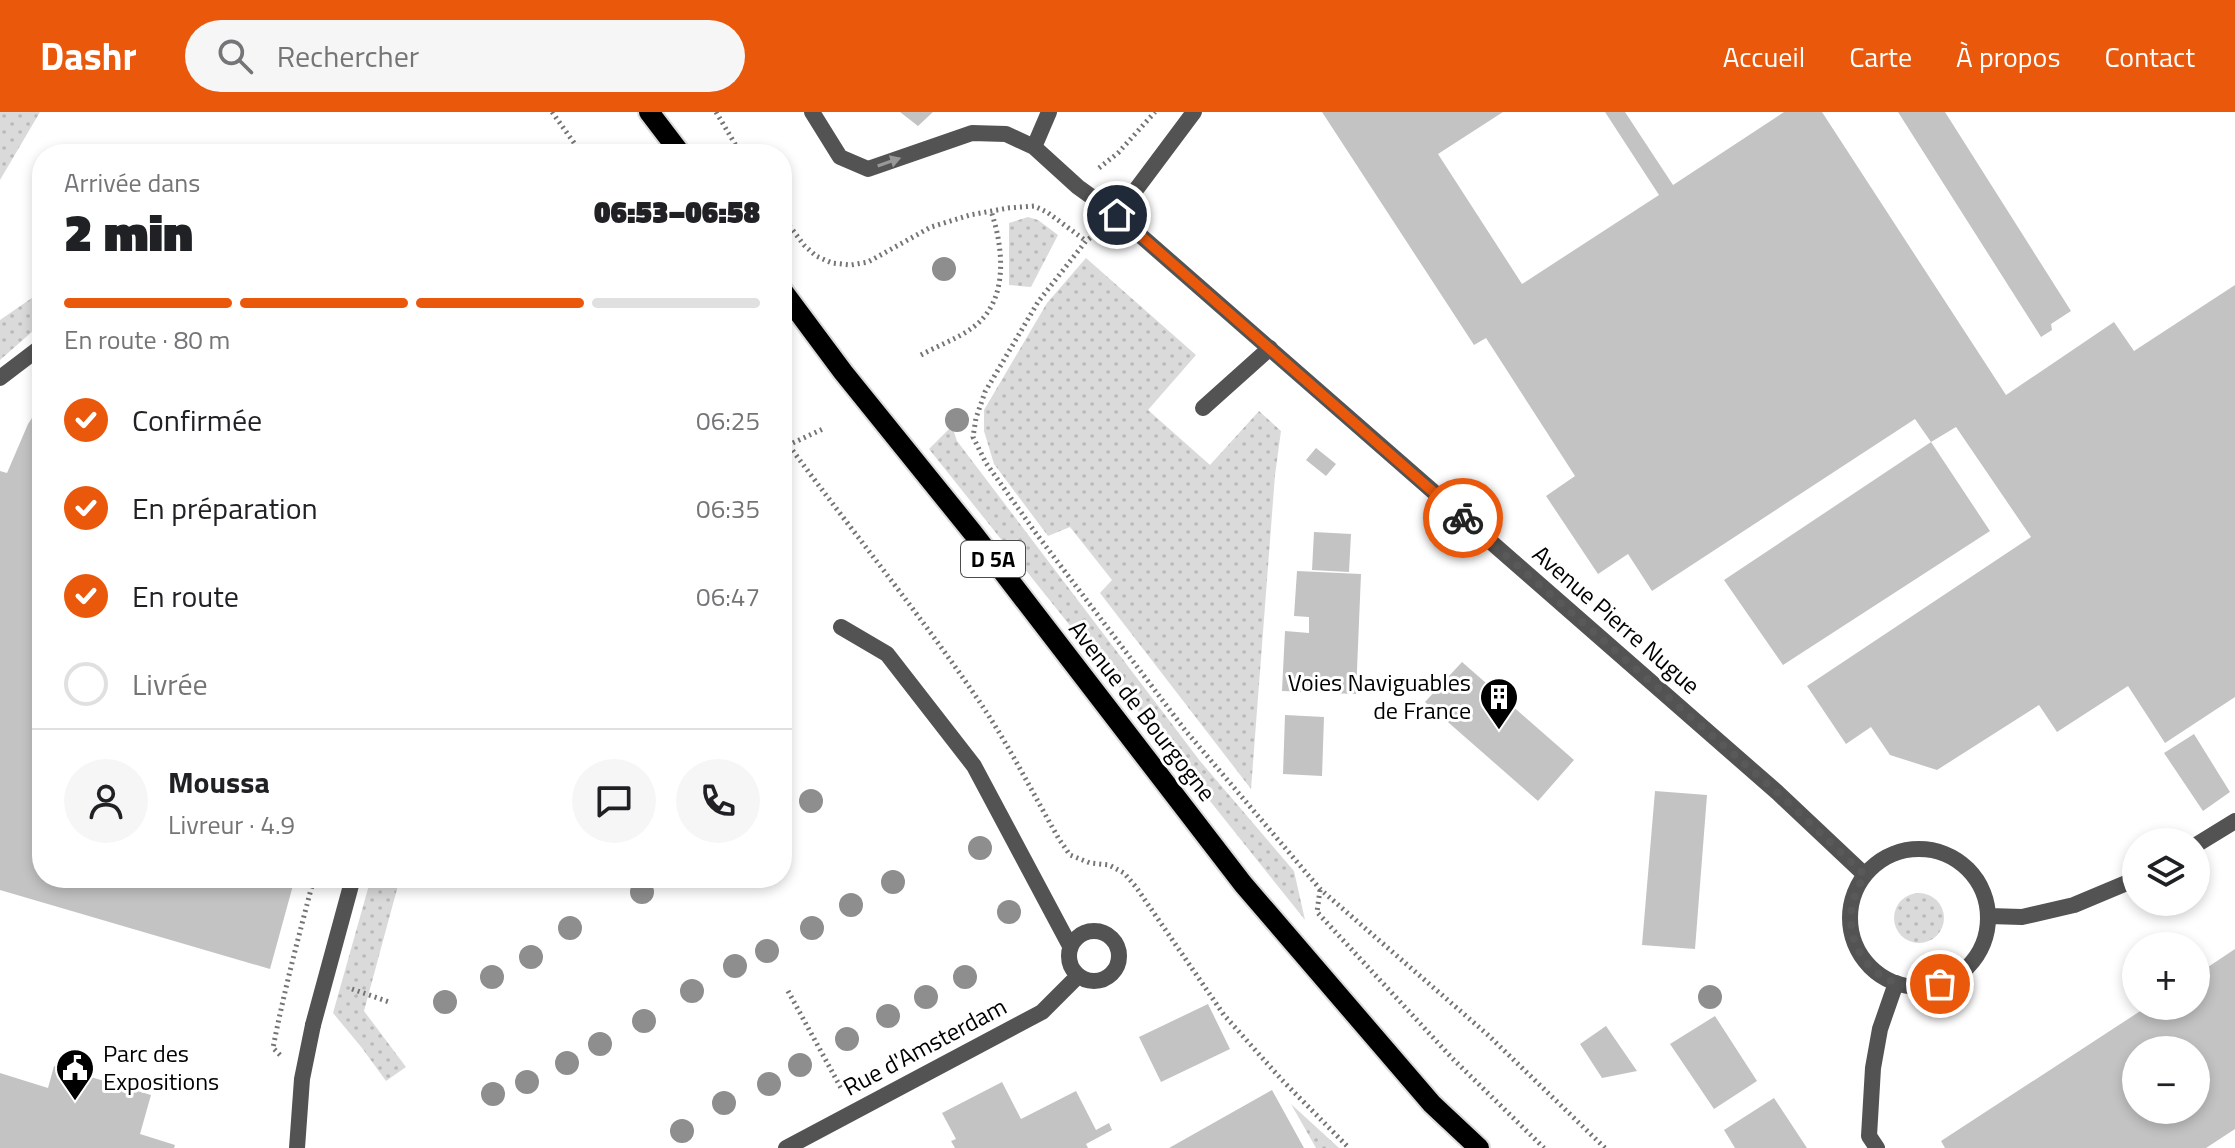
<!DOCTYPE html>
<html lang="fr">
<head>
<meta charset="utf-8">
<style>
	body { margin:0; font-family:"Titillium Web",sans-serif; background:#f6f6f6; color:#202124; height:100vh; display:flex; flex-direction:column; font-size:30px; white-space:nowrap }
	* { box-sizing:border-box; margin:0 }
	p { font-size:26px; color:#757577 }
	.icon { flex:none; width:44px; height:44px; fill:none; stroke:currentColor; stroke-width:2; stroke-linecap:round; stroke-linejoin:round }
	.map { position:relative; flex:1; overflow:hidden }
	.sheet { position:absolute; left:32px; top:32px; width:760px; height:744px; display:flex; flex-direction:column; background:#fff; border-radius:32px; box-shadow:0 4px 12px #0003 }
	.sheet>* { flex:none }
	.tools { position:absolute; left:2122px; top:716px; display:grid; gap:16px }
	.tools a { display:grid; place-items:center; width:88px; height:88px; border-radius:50%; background:#fff; box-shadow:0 4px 12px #0003; font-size:40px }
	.pin { position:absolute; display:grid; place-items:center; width:68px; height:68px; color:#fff; margin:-34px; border:4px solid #fff; border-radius:50%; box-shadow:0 2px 8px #0007 }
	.courier { position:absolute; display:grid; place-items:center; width:80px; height:80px; margin:-40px; border:6px solid #ea580c; border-radius:50%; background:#fff; color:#222; box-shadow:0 2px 10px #0007 }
	.overview em { font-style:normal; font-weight:800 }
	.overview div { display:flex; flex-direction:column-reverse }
	.overview { display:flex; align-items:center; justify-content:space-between; height:136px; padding:0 32px }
	h1 { font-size:52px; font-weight:800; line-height:60px }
	.bar { display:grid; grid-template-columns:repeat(4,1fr); gap:12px 8px; align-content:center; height:96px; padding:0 32px }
	.bar i { height:10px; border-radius:6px; background:#e0e0e0 }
	.bar .current { background:#ea580c }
	.bar p { grid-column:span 4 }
	.line { display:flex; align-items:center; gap:20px; padding:0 32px; border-top:2px solid #e0e0e0 }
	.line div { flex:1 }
	.round { display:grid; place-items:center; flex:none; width:84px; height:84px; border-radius:42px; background:#f6f6f6 }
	ol { padding:0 32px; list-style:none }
	li { display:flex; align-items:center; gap:24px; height:88px }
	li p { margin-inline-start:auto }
	li .icon { padding:8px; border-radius:50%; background:#ea580c; color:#fff; stroke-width:4 }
	li:last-child { color:#757577 }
	li i { width:44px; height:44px; border:4px solid #e0e0e0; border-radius:50% }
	header { display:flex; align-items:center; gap:48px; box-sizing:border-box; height:112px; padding:0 40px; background:#ea580c; color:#fff }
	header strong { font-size:38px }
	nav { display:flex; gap:44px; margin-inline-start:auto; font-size:28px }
	.search { width:560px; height:72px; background:#f6f6f6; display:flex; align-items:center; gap:20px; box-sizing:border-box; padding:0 28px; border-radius:44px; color:#757577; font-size:30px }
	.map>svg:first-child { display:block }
</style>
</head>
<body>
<header>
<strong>Dashr</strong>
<div class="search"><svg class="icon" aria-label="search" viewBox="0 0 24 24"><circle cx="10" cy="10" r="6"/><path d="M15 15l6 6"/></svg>Rechercher</div>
<nav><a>Accueil</a><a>Carte</a><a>À propos</a><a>Contact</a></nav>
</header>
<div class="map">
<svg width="2235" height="1036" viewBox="0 0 2235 1036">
	<defs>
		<pattern id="grass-dots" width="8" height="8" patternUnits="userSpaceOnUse" patternTransform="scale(2)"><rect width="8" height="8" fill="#dadada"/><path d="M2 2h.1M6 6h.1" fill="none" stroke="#b9b9b9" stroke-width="1.8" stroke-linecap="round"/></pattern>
	</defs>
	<rect width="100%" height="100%" fill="#fff"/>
	<path fill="url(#grass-dots)" d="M0,0H40L0,68Z
		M1028,105L1038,108L1058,123L1031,175L1009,173V111Z
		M1086,146L1196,243L1148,298L1210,353L1259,299L1281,319L1275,363L1251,677L1100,481L1112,468L1070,415L1048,424L994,352L984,319V298L1047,191Z
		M42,179V211L0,248V208Z
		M952,314L957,329L1200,649L1294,759L1305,808L929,337Z
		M371,766H400L364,899L406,955L386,969L362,936L333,901Z
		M1894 806a25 25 0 1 1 50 0a25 25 0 1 1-50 0Z
		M1291,992L1339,1036H1316Z"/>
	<path fill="#c3c3c3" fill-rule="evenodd" d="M900,0H933L918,14Z
		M1322,0H1503L1438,42L1522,172L1659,83L1605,0H1625L1673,73L1784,0H1822L2006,283L2114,210L2134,239L2235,173V585L2165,631L2128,574L2057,620L2039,593L1937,658L1890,643L1871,615L1846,632L1807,574L2031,425L1956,315L1931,330L1915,307L1652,479L1628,442L1598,462L1546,384L1575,364L1486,226L1474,233Z
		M1898,0H1945L2071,199L2051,212L2052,218L2041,225Z
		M42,291V766H295L270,857L0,778V359L7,361L28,312Z
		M1931,330L1990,419L1783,553L1724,468Z
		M1316,336L1336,352L1326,364L1306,348Z
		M1314,420L1351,422L1349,460L1312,458Z
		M1297,459L1361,462L1356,582L1282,579L1285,519L1309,521V505L1294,504Z
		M1462,550L1574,648L1538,689L1425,590Z
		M1285,603L1324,605L1322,664L1283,662Z
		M2194,622L2230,680L2203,699L2164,641Z
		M1655,679L1707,683L1695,837L1642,833Z
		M2235,837V1017L2206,1036H1945L1941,1029L2148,894H2196V863ZM2136,938H2196V998H2136Z
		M1208,892L1230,937L1161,970L1139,925Z
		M1715,904L1757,969L1714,997L1670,932Z
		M1606,914L1637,959L1602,966L1580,932Z
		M54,954L151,983L140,1022L175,1033L174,1036H0V961L48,976Z
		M1002,970L1021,1007L1076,979L1096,1018L1109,1011L1112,1018L1086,1032L1088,1036H955L951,1029L956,1027L942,1001Z
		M1272,978L1304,1036H1169Z
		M1774,986L1807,1036H1735L1724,1018Z"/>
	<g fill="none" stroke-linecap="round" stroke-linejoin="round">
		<defs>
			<path id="primary" d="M649,0L681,42
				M782,178L843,260L973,421L1243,772L1432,992L1479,1036"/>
		</defs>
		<use href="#primary" stroke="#dbdbdb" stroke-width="24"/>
		<path stroke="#757575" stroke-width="5" stroke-dasharray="2 4" stroke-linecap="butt" d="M552,0L582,42
			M716,0L741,42
			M1099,56L1118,41L1155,0
			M782,104L804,133L816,144L832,151L851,153L868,150L931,115L970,103L1008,96L1034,94L1047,100L1086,129
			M1095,122L1086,129L1038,190L985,280L976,306L973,325L986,351L1035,420L1185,618L1320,777L1488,923L1605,1036
			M921,243C937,234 957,227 972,216C1009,190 1004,137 991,99
			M782,324C847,413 917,498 979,589C1009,633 1033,682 1059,727L1070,743L1090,751L1109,753L1124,761L1136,775L1224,903L1282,968L1349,1036
			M782,336L825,316
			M1320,778L1317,800L1452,946L1544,1036
			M352,877L389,890
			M788,879L841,976
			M280,943L273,936C284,879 299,823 314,766"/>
		<path stroke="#535353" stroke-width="16" d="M812,0L840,45L868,57L972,21L1006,22L1034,35L1078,75L1117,103
			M1034,35L1049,0
			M0,266L42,234
			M1203,296L1270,236
			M841,515L887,542L974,654L1070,834
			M313,913L353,766
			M1877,1036L1869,1024L1873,956L1880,917L1896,871"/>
		<path stroke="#535353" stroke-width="16" d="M297,1036L302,967L313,913"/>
		<path stroke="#535353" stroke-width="16" d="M1194,0L1117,103L1778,681L1865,763
			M2196,733L2235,709
			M1850 806a69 69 0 1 1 138 0a69 69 0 1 1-138 0Z
			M1989,804L2022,805L2074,793L2136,767
			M1069 844a25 25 0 1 1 50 0a25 25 0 1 1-50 0Z
			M786,1036L1042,900L1078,864"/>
		<use href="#primary" stroke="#000" stroke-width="20"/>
	</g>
	<g fill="#8e8e8e">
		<circle cx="944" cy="157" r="12"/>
		<circle cx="957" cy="308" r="12"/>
		<circle cx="811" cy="689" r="12"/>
		<circle cx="980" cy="736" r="12"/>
		<circle cx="893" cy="770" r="12"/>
		<circle cx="642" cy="780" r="12"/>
		<circle cx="851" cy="793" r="12"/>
		<circle cx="1009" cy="800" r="12"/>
		<circle cx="570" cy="816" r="12"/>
		<circle cx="812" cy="816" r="12"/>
		<circle cx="767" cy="839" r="12"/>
		<circle cx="531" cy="845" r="12"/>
		<circle cx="735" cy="854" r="12"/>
		<circle cx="492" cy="865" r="12"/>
		<circle cx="965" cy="865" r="12"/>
		<circle cx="692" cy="879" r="12"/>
		<circle cx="926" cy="885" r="12"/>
		<circle cx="1710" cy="885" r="12"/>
		<circle cx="445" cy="890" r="12"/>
		<circle cx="888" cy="904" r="12"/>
		<circle cx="644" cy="909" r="12"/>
		<circle cx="847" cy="927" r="12"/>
		<circle cx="600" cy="932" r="12"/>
		<circle cx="567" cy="951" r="12"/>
		<circle cx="800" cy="953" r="12"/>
		<circle cx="527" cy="970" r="12"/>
		<circle cx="769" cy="972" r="12"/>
		<circle cx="493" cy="982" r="12"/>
		<circle cx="724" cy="991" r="12"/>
		<circle cx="682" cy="1019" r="12"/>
	</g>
	<defs><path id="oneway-solid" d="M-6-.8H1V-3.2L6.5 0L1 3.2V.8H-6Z" transform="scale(2)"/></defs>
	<use fill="#989898" href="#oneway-solid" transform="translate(889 50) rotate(-19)"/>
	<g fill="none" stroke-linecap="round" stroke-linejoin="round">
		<path stroke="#595959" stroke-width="8" stroke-dasharray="0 14.4" d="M1463,406L1778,681L1865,763C1827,821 1871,888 1940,872"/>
		<path stroke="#ea580c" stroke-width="10" d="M1117,103L1463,406"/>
	</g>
	<defs>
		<symbol id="building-pin" viewBox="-11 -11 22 30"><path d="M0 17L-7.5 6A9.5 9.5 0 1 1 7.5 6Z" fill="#000" stroke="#fff"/><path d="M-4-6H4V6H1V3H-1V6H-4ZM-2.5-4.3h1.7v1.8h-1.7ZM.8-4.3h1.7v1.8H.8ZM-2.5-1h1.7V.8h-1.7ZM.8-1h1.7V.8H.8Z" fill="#fff"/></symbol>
		<symbol id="civic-pin" viewBox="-11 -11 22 30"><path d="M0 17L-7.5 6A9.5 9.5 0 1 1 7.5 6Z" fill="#000" stroke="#fff"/><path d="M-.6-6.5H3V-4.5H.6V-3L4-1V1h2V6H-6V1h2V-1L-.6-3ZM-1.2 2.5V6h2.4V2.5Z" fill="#fff"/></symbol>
	</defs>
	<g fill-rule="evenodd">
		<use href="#building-pin" x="1477" y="563" width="44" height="60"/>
		<use href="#civic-pin" x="53" y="934" width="44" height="60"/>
	</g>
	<g text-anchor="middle" stroke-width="6" stroke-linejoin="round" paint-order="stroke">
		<rect fill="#fff" stroke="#4c4c4c" stroke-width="2" x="961" y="429" width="64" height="36" rx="6"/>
		<g font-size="22" font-weight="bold" fill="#000">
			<text x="993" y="455">D 5A</text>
		</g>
		<g font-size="24" fill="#000" stroke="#fff">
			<text transform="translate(1616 508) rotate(41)" y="8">Avenue Pierre Nugue</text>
			<text transform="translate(1142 599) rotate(52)" y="8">Avenue de Bourgogne</text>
			<text transform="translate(925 935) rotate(-28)" y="8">Rue d'Amsterdam</text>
		</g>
		<g font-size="24" fill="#000" stroke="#fff" text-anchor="end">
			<text x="1471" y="579">Voies Naviguables<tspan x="1471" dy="28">de France</tspan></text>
			<text x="103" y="950" text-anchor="start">Parc des<tspan x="103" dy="28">Expositions</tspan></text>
		</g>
	</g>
</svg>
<div class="tools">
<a><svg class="icon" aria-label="layers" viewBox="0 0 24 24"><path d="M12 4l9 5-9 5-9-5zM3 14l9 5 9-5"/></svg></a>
<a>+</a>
<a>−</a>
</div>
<div class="pin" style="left:1940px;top:872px;background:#ea580c"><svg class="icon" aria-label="bag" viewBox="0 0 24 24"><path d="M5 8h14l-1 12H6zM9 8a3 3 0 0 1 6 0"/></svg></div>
<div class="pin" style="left:1117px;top:103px;background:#1f2937"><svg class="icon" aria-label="home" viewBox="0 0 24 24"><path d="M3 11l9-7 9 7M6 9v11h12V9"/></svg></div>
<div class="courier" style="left:1463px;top:406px"><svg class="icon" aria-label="bike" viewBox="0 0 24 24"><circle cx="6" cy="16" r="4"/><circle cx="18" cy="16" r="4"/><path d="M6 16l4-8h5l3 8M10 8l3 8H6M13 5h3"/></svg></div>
<section class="sheet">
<div class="overview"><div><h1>2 min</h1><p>Arrivée dans</p></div><em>06:53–06:58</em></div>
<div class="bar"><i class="current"></i><i class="current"></i><i class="current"></i><i></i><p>En route · 80 m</p></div>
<ol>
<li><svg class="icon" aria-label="check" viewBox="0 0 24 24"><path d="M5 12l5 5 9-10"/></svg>Confirmée<p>06:25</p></li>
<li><svg class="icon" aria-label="check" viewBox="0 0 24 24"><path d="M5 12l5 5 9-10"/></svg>En préparation<p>06:35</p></li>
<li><svg class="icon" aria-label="check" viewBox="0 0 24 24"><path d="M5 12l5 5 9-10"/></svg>En route<p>06:47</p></li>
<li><i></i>Livrée</li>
</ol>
<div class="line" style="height:144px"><a class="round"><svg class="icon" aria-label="person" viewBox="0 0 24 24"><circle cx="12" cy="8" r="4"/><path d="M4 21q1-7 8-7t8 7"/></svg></a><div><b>Moussa</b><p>Livreur · 4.9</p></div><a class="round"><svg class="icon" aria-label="chat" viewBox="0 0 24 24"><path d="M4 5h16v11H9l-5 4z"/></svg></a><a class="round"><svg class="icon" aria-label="phone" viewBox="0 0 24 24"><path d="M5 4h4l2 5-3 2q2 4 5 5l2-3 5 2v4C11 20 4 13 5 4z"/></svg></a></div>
</section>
</div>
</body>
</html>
